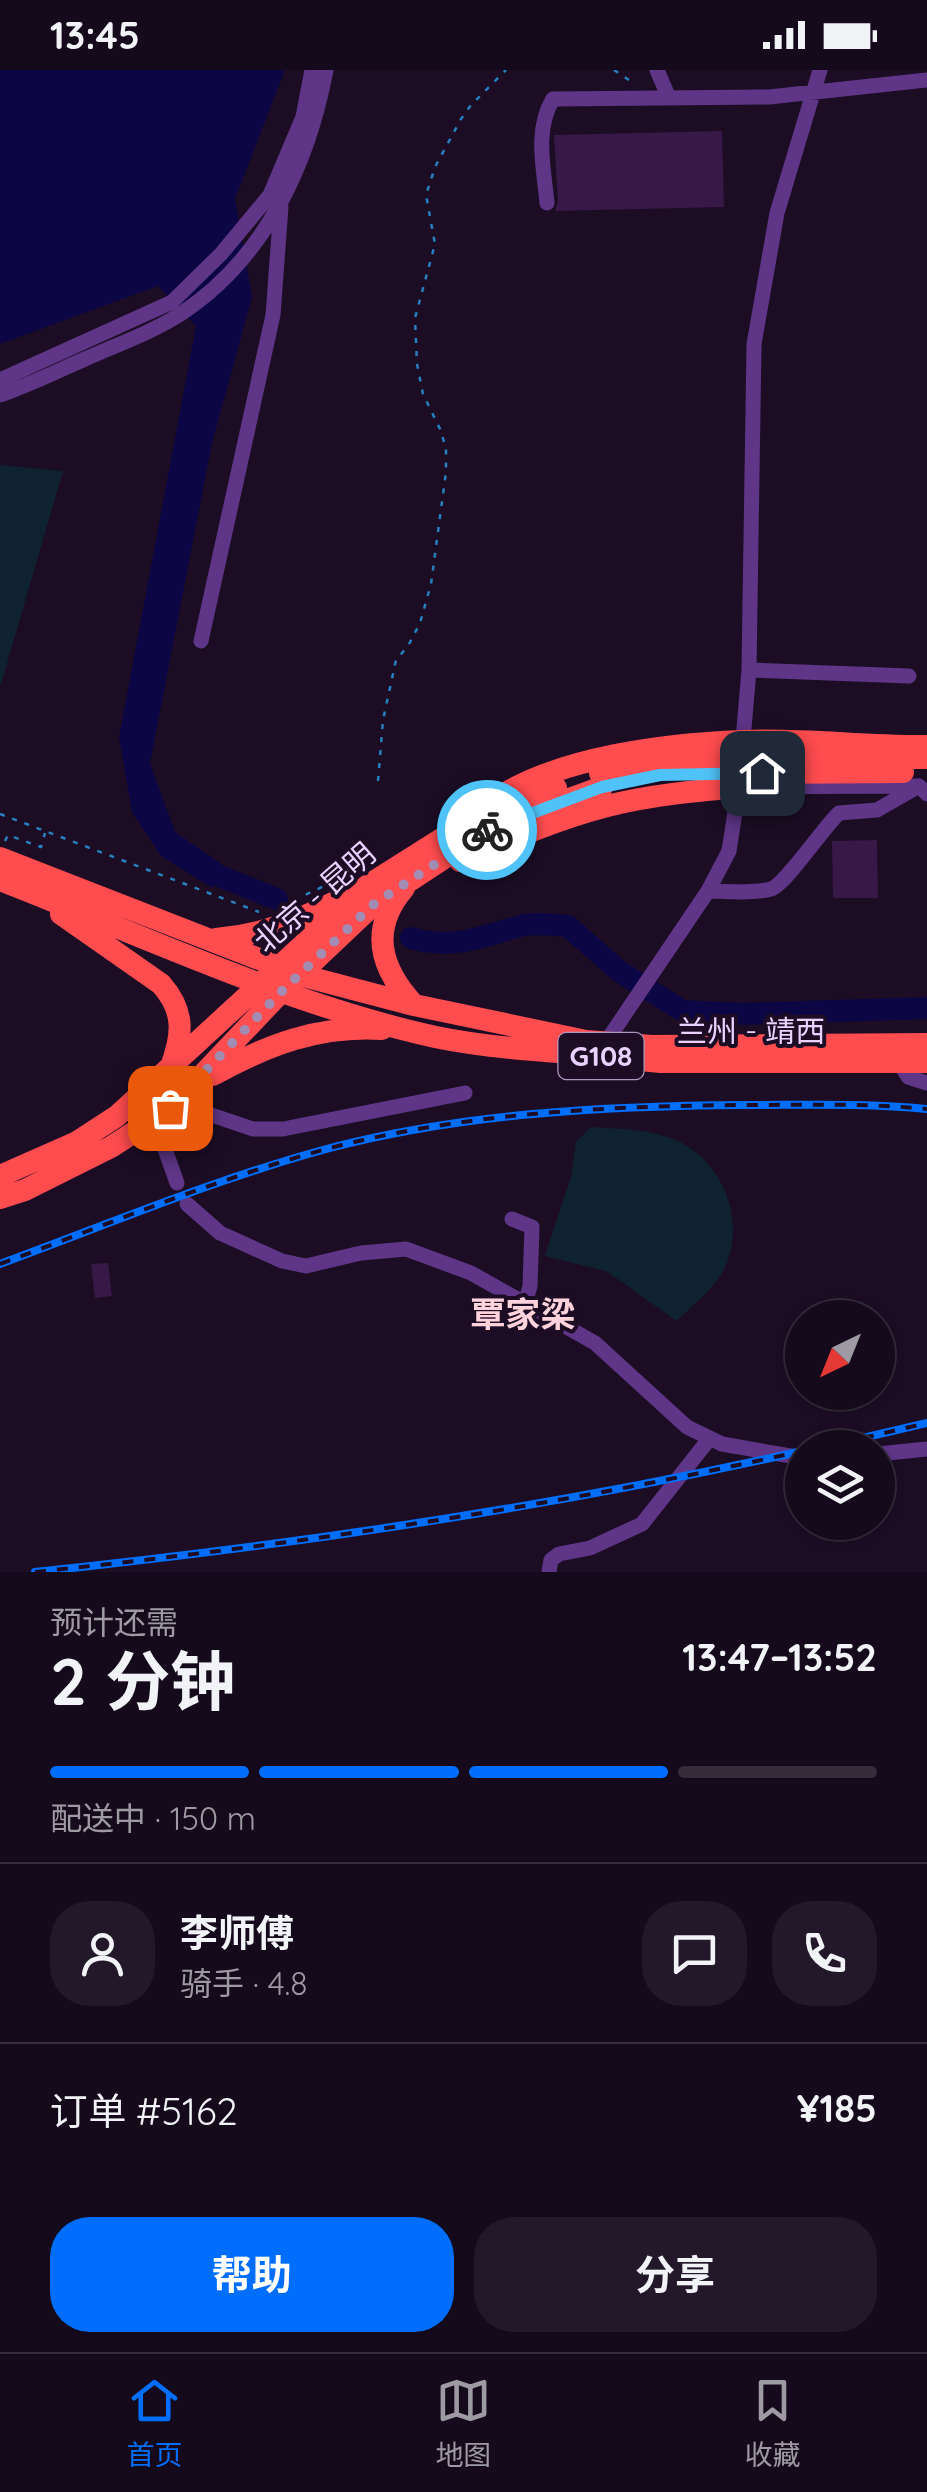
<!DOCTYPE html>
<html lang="zh">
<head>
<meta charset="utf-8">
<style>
	body { margin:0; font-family:Quicksand,"Noto Sans SC",sans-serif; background:#221829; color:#f1f3f6; height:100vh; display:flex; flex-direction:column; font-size:38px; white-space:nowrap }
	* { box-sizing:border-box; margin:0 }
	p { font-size:32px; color:#9d9aa3 }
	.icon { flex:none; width:55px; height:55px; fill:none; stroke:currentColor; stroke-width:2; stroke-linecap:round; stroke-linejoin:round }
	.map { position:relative; height:1502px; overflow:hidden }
	.side { display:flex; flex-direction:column; background:#150a1c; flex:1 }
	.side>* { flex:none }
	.needle { width:65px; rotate:223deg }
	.tools { position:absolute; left:785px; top:1230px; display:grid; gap:20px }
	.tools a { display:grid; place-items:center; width:110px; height:110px; border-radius:50%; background:#150a1c; box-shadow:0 2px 8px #0004,0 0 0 2px #342b3b; font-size:50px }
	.pin { position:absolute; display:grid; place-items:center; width:85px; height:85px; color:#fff; margin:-42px; border-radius:20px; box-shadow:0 5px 15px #0006 }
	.courier { position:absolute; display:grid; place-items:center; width:100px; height:100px; margin:-50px; border:8px solid #4fc3f7; border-radius:50%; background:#fff; color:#222; box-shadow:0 2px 12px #0007 }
	.summary em { font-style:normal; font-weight:700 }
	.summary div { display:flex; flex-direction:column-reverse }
	.summary { display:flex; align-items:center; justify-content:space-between; height:170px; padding:0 50px }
	h1 { font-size:65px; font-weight:700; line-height:75px }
	.bar { display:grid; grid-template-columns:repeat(4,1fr); gap:15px 10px; align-content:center; height:120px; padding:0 50px }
	.bar i { height:12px; border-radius:8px; background:#342b3b }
	.bar .active { background:#006efc }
	.bar p { grid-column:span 4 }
	.line { display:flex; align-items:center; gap:25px; padding:0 50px; border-top:2px solid #342b3b }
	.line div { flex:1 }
	.round { display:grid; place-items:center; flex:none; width:105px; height:105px; border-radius:40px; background:#221829 }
	.cta { display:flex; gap:20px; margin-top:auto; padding:20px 50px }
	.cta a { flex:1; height:115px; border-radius:40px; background:#006efc; color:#fff; font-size:40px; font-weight:700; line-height:115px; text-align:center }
	.cta a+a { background:#221829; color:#f1f3f6 }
	.status { display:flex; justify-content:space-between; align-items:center; height:70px; padding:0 50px; background:#150a1c; direction:ltr }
	.status svg { height:28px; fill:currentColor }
	.tab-bar { display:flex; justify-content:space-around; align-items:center; height:140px; border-top:2px solid #342b3b; background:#150a1c; font-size:28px; color:#9d9aa3 }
	.tab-bar a { display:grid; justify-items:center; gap:5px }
	.tab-bar .active { color:#006efc }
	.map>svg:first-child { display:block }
</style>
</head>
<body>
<div class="status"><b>13:45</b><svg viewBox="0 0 49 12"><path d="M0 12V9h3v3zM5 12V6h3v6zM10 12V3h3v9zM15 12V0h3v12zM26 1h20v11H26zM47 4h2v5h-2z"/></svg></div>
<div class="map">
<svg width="927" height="1502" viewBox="0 0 927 1502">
	<rect width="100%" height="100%" fill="#1c0d25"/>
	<path fill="#0f2230" d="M0,395L63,401L1,614H0Z
		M591,1057C621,1059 655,1059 682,1073C724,1096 744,1149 727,1193C718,1216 693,1234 677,1251L606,1201L545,1186L571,1107L576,1072Z"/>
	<path fill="#0c0645" d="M0,0H285L235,129L252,227L212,373L150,693L175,762L223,795L213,818L161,786L132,742L119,667L196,256L158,216L0,274Z"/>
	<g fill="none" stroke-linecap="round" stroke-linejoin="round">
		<path stroke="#0c0645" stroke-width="22" d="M194,792L202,799L277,829
			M411,868C452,880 481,867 520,856C534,852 553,855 568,856L619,901L683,941L743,944L927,938"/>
	</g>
	<path fill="#371847" d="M722,61L724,137L555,141L558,132L554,65Z
		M877,770L878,828H833L832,771Z
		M108,1193L112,1226L95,1228L91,1194Z"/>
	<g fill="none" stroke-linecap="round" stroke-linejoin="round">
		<path stroke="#2681be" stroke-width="2.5" stroke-dasharray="5 8" stroke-linecap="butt" d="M614,0L635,14
			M378,711L383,650L396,590L408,576L420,553L431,514L446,402V378L440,359L423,324L417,294L415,248L435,174L426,125L435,97L461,49L471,35L506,0
			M0,744L259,842
			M5,771L8,765L41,777L45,763
			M294,830L337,810L346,812"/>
		<path stroke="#5e3587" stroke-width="15" d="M657,0L669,28
			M547,133C544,99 534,60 553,29L769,27L927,10
			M0,310L172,232L221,184L270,125L303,47L312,0
			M0,325C29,315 57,301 85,289C116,275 153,262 182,243C265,188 308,95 326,0
			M201,571L273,245L281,137
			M749,600L909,606
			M739,717L915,716
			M708,821C728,821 751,824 771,819C785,815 823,758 839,743L877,740L919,716L927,724
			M606,972L708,821L729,781L739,717L749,600L754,274L777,143L820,0
			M899,992L908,1007L927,1013
			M176,1033L253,1059H283L465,1023
			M155,1051L177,1113
			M187,1134L220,1163L282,1191L306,1196L361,1183L406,1179L471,1203L595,1273L687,1357L722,1374L802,1388
			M512,1149L532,1157L530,1216L525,1234
			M878,1384L927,1379
			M549,1502L551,1490L559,1484L590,1478L642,1454L710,1368"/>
		<path stroke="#ff4c4f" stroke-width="22" d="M496,729C559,687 666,674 742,671C803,668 865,677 927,676
			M0,788L300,905L414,935L586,971L652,976L927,974
			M460,791C507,771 556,749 607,736C651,725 695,721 739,717
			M0,810C136,863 276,929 418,963C474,977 535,980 593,985
			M404,818C369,859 380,898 414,935
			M61,844L161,914C185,941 183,964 171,997
			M216,869C262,865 297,851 337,831
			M629,989L661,992H927
			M213,1005C267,975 319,955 382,959
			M0,1106L77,1072L117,1046L367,816L484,742L556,718
			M0,1128L25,1120L111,1077L170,1039L282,921L374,834L490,758L602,717"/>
		<defs>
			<path id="rail" d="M0,1194C109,1154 218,1108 330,1078C465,1043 605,1036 745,1035C806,1035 866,1033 927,1039
				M820,1378L927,1353
				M35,1502C293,1475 550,1438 802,1381"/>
		</defs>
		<use href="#rail" stroke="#006efc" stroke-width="8"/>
		<use href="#rail" stroke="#1c0d25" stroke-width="4" stroke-dasharray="11" stroke-linecap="butt"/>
		<path stroke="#ff4c4f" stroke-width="22" d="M600,703C707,684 818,685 927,688
			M755,703L903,702"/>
	</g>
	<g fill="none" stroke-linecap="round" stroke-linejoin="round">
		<path stroke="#a38cb3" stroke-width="10" stroke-dasharray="0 18" d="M170,1038L282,921L374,834L487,760"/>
		<path stroke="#4fc3f7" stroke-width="12" d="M487,760L602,717L660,705L762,703"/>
	</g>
	<g text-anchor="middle" stroke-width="8" stroke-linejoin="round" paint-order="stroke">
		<rect fill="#1c0d25" stroke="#ad96be" stroke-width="2.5" x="558.5" y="963" width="85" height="46" rx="8"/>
		<g font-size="28" font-weight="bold" fill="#ebd1ff">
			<text x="601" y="996">G108</text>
		</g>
		<g font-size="30" fill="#ebd1ff" stroke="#1c0d25">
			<text transform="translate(315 828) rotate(-41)" y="10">北京 - 昆明</text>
			<text x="751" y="972">兰州 - 靖西</text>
		</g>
		<g font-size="35" font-weight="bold" fill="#ffd3db" stroke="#1c0d25">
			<text x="523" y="1257">覃家梁</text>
		</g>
	</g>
</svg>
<div class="tools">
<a><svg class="needle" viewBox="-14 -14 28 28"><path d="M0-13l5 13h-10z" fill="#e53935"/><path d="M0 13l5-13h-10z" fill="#9d9aa3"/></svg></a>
<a><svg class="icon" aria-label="layers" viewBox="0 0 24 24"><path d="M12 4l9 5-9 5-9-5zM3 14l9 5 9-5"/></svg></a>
</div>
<div class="pin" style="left:170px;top:1038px;background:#ea580c"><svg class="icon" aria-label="bag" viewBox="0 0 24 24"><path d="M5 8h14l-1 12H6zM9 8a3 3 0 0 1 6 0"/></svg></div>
<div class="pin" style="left:762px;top:703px;background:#1f2937"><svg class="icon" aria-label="home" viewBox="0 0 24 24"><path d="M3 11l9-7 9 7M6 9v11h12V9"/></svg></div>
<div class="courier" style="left:487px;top:760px"><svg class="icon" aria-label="bike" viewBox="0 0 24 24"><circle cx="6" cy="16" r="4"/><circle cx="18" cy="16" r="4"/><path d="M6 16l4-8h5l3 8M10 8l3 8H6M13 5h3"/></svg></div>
</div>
<section class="side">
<div class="summary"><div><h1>2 分钟</h1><p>预计还需</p></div><em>13:47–13:52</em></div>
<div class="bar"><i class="active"></i><i class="active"></i><i class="active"></i><i></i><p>配送中 · 150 m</p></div>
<div class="line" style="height:180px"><a class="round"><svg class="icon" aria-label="person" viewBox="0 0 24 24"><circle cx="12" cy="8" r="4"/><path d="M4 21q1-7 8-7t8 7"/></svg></a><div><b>李师傅</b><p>骑手 · 4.8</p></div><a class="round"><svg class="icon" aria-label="chat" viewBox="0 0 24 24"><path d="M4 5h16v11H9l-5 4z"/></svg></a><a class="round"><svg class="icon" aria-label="phone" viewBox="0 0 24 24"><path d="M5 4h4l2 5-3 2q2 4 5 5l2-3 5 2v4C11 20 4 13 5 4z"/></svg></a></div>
<div class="line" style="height:130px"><div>订单 #5162</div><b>¥185</b></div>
<div class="cta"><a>帮助</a><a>分享</a></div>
</section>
<nav class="tab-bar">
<a class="active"><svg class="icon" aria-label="home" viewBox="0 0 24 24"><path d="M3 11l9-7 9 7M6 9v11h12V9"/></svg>首页</a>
<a><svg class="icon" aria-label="map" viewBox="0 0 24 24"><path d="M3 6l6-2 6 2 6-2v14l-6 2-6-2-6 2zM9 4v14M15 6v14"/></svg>地图</a>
<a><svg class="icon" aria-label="saved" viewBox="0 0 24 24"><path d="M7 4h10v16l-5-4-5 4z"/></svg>收藏</a>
</nav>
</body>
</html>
